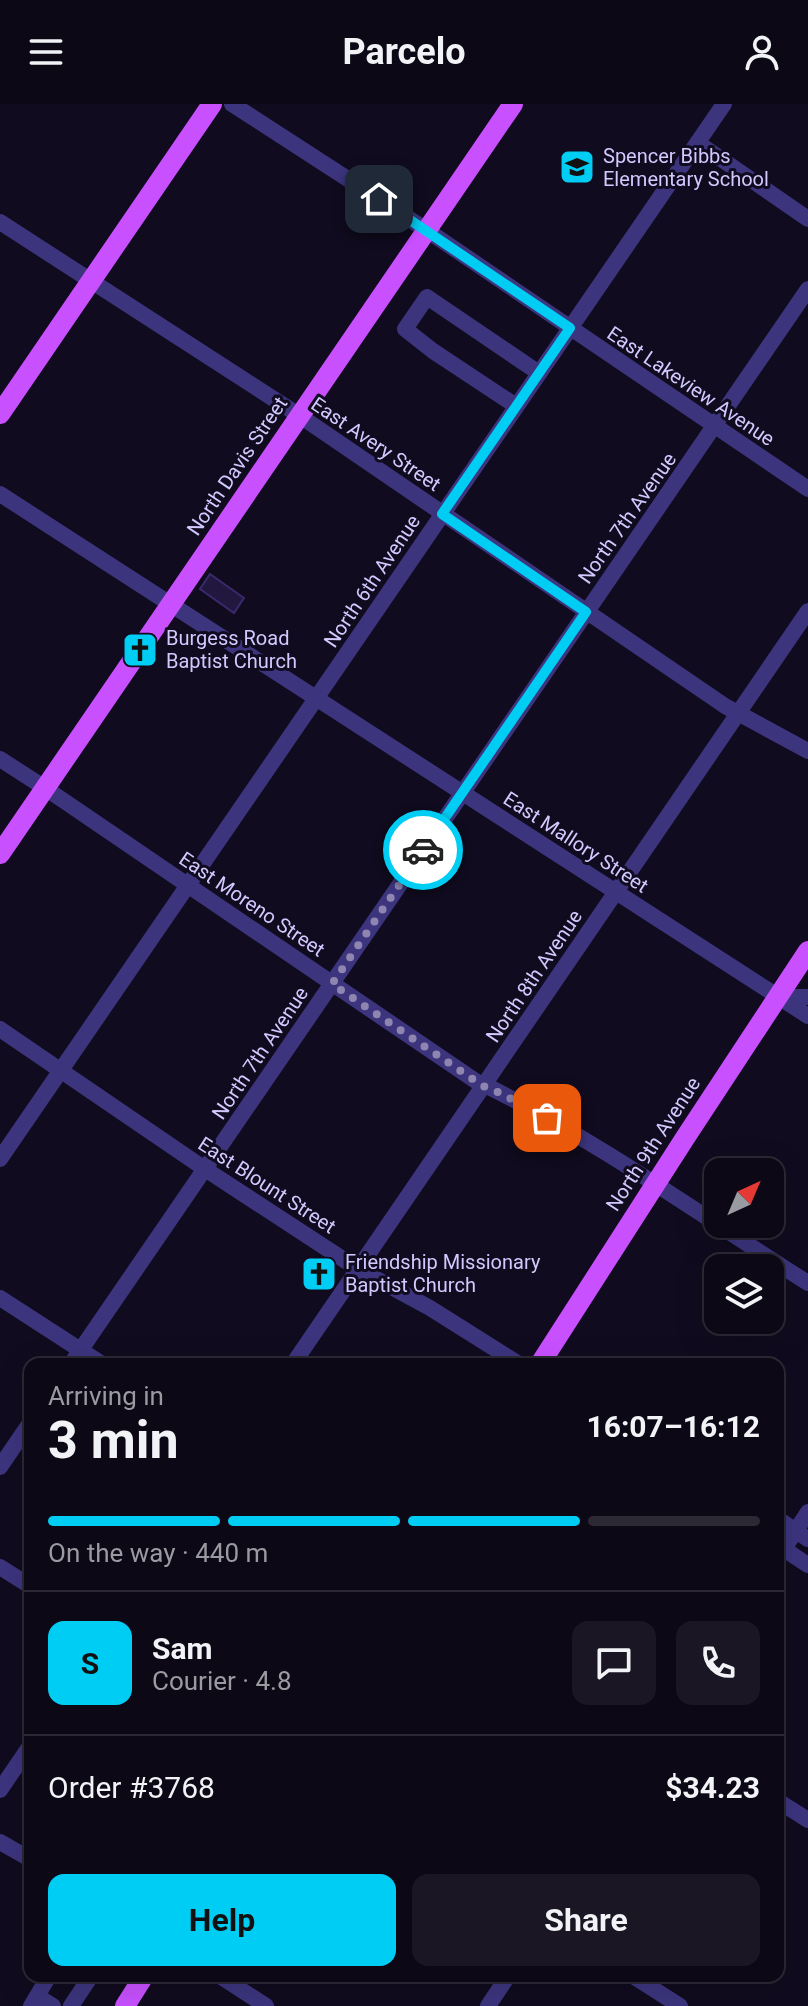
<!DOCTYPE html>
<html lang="en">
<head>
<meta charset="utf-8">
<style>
	body { margin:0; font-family:Roboto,sans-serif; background:#1a1623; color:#f1f3f6; height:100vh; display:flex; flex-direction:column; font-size:30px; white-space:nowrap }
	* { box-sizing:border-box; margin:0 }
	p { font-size:26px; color:#9a9aa1 }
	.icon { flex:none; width:44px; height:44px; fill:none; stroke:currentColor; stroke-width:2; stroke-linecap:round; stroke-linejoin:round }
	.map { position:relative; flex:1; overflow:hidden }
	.side { position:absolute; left:24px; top:1254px; width:760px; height:624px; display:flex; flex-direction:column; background:#0c0816; border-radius:16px; box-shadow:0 8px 32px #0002,0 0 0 2px #2c2935 }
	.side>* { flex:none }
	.needle { width:52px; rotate:44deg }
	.fabs { position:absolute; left:704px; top:1054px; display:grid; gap:16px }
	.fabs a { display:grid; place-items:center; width:80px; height:80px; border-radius:16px; background:#0c0816; box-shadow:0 8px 32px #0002,0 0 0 2px #2c2935; font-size:40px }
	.pin { position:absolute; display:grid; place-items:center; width:68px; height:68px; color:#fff; margin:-34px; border-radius:16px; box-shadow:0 4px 12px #0006 }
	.courier { position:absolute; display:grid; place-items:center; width:80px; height:80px; margin:-40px; border:6px solid #00cdf4; border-radius:50%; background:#fff; color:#222; box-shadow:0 2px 10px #0007 }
	.summary em { font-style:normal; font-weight:700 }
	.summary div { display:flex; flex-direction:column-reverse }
	.summary { display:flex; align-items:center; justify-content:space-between; height:136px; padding:0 24px }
	h1 { font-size:52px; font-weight:700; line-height:60px }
	.bar { display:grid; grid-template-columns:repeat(4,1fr); gap:12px 8px; align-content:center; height:96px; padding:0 24px }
	.bar i { height:10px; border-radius:6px; background:#2c2935 }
	.bar .on { background:#00cdf4 }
	.bar p { grid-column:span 4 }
	.line { display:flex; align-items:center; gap:20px; padding:0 24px; border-top:2px solid #2c2935 }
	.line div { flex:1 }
	.round { display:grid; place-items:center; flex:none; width:84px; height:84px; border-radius:16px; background:#1a1623 }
	.button { display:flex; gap:16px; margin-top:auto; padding:16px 24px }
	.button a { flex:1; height:92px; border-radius:16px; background:#00cdf4; color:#111; font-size:32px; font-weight:700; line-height:92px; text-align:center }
	.button a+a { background:#1a1623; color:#f1f3f6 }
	header { display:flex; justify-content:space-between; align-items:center; height:104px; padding:0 24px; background:#0c0816; font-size:36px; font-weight:700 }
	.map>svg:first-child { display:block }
</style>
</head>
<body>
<header><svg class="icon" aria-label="menu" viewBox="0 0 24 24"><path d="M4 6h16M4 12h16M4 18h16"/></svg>Parcelo<svg class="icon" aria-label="person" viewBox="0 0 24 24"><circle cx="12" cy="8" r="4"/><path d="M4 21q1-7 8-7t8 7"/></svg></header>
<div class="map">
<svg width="808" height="1902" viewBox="0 0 808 1902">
	<rect width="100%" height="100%" fill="#100b1e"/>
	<path fill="#22173f" stroke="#3a296c" stroke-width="2" d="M210,470L244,494L234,509L200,485Z"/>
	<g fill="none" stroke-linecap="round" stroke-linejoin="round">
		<path stroke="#3c357e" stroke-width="16" d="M232,0L428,127L808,385
			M698,39L808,115
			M0,118L300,312L725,602L808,647
			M516,302L433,247L405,225L427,193L539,269
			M0,390L808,912
			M0,655L45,684L483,982H487C599,1038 702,1112 808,1179
			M780,893H808
			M0,925L205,1065L358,1165L430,1204L519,1260
			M0,1055L724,0
			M0,1194L102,1260
			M71,1260L808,185
			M293,1260L808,507
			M0,1363L30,1319
			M778,1415L808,1435
			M778,1441L808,1461
			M778,1454L808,1408
			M0,1463L30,1482
			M0,1686L30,1642
			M778,1697L808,1716
			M0,1738L30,1755
			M220,1872L266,1902
			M633,1872L680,1902
			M37,1892L53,1902
			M31,1902L49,1872
			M71,1902L91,1872
			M488,1902L508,1872"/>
		<path stroke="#c850ff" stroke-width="20" d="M0,310L212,0
			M0,750L513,0
			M540,1260L685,1034L808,847
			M125,1902L144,1872"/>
	</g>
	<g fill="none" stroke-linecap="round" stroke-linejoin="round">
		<path stroke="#8e86b0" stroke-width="8" stroke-dasharray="0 14.4" d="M423,746L332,880L483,982L500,989L547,1014"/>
		<path stroke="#00cdf4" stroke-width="10" d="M379,95L570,224L442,410L586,508L423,746"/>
	</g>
	<defs>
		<symbol id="school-square" viewBox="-11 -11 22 22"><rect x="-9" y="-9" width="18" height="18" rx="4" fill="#00cdf4" stroke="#100b1e"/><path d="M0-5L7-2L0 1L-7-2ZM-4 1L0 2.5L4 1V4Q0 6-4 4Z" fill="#111"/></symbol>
		<symbol id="church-square" viewBox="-11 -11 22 22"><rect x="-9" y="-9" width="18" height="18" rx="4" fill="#00cdf4" stroke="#100b1e"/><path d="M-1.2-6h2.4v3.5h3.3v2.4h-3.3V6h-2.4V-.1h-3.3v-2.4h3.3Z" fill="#111"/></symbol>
	</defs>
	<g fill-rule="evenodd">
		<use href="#school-square" x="557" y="43" width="40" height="40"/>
		<use href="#church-square" x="120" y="526" width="40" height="40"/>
		<use href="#church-square" x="299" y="1150" width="40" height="40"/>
	</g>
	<g text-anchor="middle" stroke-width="6" stroke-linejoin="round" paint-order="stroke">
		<g font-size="20" fill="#d2c9ff" stroke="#100b1e" text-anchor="start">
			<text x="603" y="59">Spencer Bibbs<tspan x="603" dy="23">Elementary School</tspan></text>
			<text x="166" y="541">Burgess Road<tspan x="166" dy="23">Baptist Church</tspan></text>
			<text x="345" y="1165">Friendship Missionary<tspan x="345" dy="23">Baptist Church</tspan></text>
		</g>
		<g font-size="20" fill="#d2c9ff" stroke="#100b1e">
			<text transform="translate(691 282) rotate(34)" y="7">East Lakeview Avenue</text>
			<text transform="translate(376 340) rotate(34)" y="7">East Avery Street</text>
			<text transform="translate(237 362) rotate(-56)" y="7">North Davis Street</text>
			<text transform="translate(627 414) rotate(-55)" y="7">North 7th Avenue</text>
			<text transform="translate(372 477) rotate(-56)" y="7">North 6th Avenue</text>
			<text transform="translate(576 738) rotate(33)" y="7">East Mallory Street</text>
			<text transform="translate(252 800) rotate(34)" y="7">East Moreno Street</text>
			<text transform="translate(534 872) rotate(-56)" y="7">North 8th Avenue</text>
			<text transform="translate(260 949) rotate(-56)" y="7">North 7th Avenue</text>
			<text transform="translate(653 1040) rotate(-57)" y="7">North 9th Avenue</text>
			<text transform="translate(267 1081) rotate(33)" y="7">East Blount Street</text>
		</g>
	</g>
</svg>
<div class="fabs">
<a><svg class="needle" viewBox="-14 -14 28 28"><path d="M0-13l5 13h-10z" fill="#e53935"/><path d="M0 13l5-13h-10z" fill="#9a9aa1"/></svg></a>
<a><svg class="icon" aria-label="layers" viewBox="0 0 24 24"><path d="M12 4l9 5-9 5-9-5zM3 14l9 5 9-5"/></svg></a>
</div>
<div class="pin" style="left:547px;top:1014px;background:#ea580c"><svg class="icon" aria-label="bag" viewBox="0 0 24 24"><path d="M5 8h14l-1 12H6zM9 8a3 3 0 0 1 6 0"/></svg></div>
<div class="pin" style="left:379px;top:95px;background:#1f2937"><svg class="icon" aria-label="home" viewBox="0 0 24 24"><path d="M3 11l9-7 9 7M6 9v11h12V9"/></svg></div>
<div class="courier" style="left:423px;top:746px"><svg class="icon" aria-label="car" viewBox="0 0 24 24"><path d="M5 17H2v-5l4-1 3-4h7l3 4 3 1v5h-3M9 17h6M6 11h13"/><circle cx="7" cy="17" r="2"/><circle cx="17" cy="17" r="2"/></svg></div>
<section class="side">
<div class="summary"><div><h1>3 min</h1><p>Arriving in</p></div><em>16:07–16:12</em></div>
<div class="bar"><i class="on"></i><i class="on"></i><i class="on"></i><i></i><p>On the way · 440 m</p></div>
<div class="line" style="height:144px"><b class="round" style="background:#00cdf4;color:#111">S</b><div><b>Sam</b><p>Courier · 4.8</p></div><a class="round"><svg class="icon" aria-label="chat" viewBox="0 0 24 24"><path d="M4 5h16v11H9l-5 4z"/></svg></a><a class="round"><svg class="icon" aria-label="phone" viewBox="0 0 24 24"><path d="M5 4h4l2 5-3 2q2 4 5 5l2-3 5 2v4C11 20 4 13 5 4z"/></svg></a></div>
<div class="line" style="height:104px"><div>Order #3768</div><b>$34.23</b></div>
<div class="button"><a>Help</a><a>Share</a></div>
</section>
</div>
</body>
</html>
